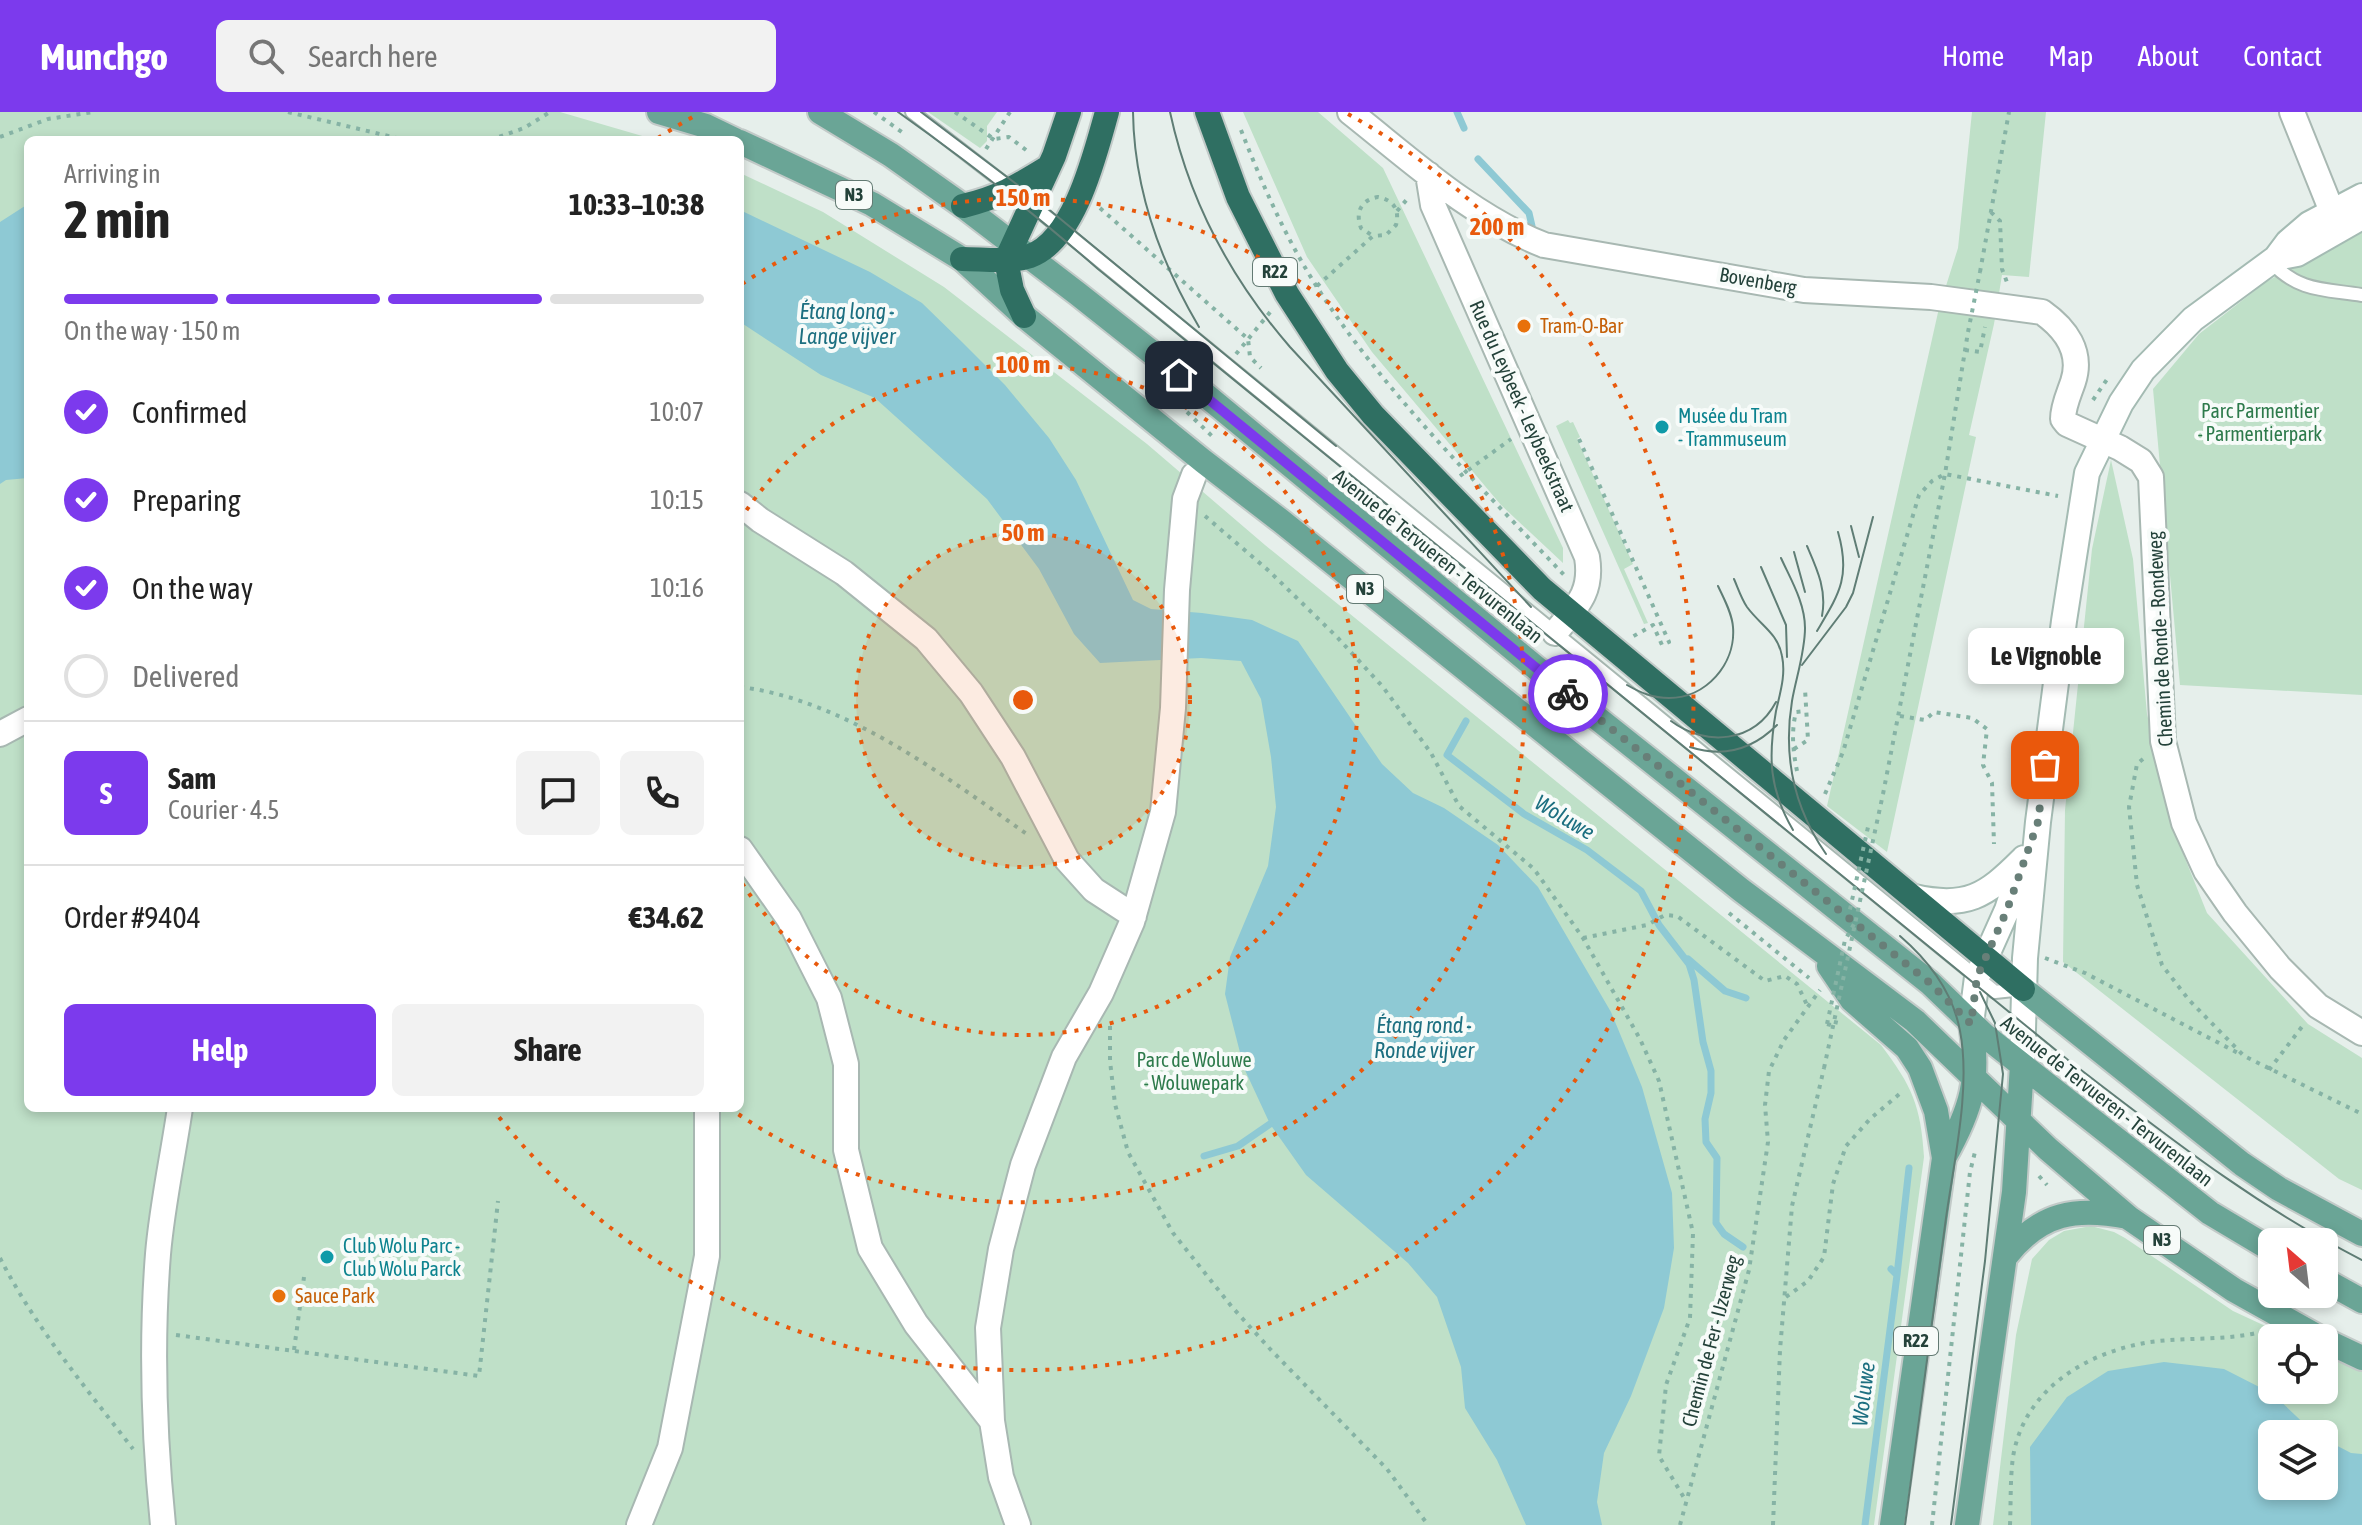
<!DOCTYPE html>
<html lang="en">
<head>
<meta charset="utf-8">
<style>
	body { margin:0; font-family:"Asap Condensed",sans-serif; background:#f2f2f2; color:#222; height:100vh; display:flex; flex-direction:column; font-size:30px; white-space:nowrap }
	* { box-sizing:border-box; margin:0 }
	p { font-size:26px; color:#767676 }
	.icon { flex:none; width:44px; height:44px; fill:none; stroke:currentColor; stroke-width:2; stroke-linecap:round; stroke-linejoin:round }
	.map { position:relative; flex:1; overflow:hidden }
	.details { position:absolute; left:24px; top:24px; width:720px; height:976px; display:flex; flex-direction:column; background:#fff; border-radius:12px; box-shadow:0 4px 12px #0003 }
	.details>* { flex:none }
	.needle { width:52px; rotate:332deg }
	.fabs { position:absolute; left:2258px; top:1116px; display:grid; gap:16px }
	.fabs a { display:grid; place-items:center; width:80px; height:80px; border-radius:12px; background:#fff; box-shadow:0 4px 12px #0003; font-size:40px }
	.pin { position:absolute; display:grid; place-items:center; width:68px; height:68px; color:#fff; margin:-34px; border-radius:16px; box-shadow:0 4px 12px #0006 }
	.courier { position:absolute; display:grid; place-items:center; width:80px; height:80px; margin:-40px; border:6px solid #7c3aed; border-radius:50%; background:#fff; color:#222; box-shadow:0 2px 10px #0007 }
	.bubble { position:absolute; height:56px; border-radius:12px; background:#fff; box-shadow:0 4px 12px #0003; font-size:26px; font-weight:700; line-height:56px; text-align:center }
	.headline em { font-style:normal; font-weight:700 }
	.headline div { display:flex; flex-direction:column-reverse }
	.headline { display:flex; align-items:center; justify-content:space-between; height:136px; padding:0 40px }
	h1 { font-size:52px; font-weight:700; line-height:60px }
	.bar { display:grid; grid-template-columns:repeat(4,1fr); gap:12px 8px; align-content:center; height:96px; padding:0 40px }
	.bar i { height:10px; border-radius:6px; background:#e0e0e0 }
	.bar .selected { background:#7c3aed }
	.bar p { grid-column:span 4 }
	.line { display:flex; align-items:center; gap:20px; padding:0 40px; border-top:2px solid #e0e0e0 }
	.line div { flex:1 }
	.round { display:grid; place-items:center; flex:none; width:84px; height:84px; border-radius:12px; background:#f2f2f2 }
	ol { padding:0 40px; list-style:none }
	li { display:flex; align-items:center; gap:24px; height:88px }
	li p { margin-inline-start:auto }
	li .icon { padding:8px; border-radius:50%; background:#7c3aed; color:#fff; stroke-width:4 }
	li:last-child { color:#767676 }
	li i { width:44px; height:44px; border:4px solid #e0e0e0; border-radius:50% }
	.cta { display:flex; gap:16px; margin-top:auto; padding:16px 40px }
	.cta a { flex:1; height:92px; border-radius:12px; background:#7c3aed; color:#fff; font-size:32px; font-weight:700; line-height:92px; text-align:center }
	.cta a+a { background:#f2f2f2; color:#222 }
	header { display:flex; align-items:center; gap:48px; box-sizing:border-box; height:112px; padding:0 40px; background:#7c3aed; color:#fff }
	header strong { font-size:38px }
	nav { display:flex; gap:44px; margin-inline-start:auto; font-size:28px }
	.search { width:560px; height:72px; background:#f2f2f2; display:flex; align-items:center; gap:20px; box-sizing:border-box; padding:0 28px; border-radius:12px; color:#767676; font-size:30px }
	.map>svg:first-child { display:block }
</style>
</head>
<body>
<header>
<strong>Munchgo</strong>
<div class="search"><svg class="icon" aria-label="search" viewBox="0 0 24 24"><circle cx="10" cy="10" r="6"/><path d="M15 15l6 6"/></svg>Search here</div>
<nav><a>Home</a><a>Map</a><a>About</a><a>Contact</a></nav>
</header>
<div class="map">
<svg width="2362" height="1413" viewBox="0 0 2362 1413">
	<rect width="100%" height="100%" fill="#e6efeb"/>
	<path fill="#bfe0c8" fill-rule="evenodd" d="M0,0H560L656,28H28V996H740V61L823,100L944,175L1147,332L1265,433L1881,933C1912,974 1921,994 1924,1045L1874,1413H0Z
		M928,0H997L987,14V29L980,36Z
		M1243,0H1318L1383,56L1563,436V451L1501,393L1372,240L1307,145Z
		M1972,0H2046L2029,165L2002,163L1994,212L1969,323L1976,325L1887,740L1827,694L1939,196L1958,136Z
		M2362,115V583L2180,573L2153,277L2199,222L2266,170Z
		M1568,308L1570,311L1573,310L1580,325L1577,327L1633,452L1624,457L1648,511L1644,512L1556,314Z
		M2111,348L2133,447L2147,602L2176,724L2207,801L2308,912L2362,946V1078L2339,1067L2063,850L2065,698L2092,437Z
		M2091,1114L2114,1120L2125,1126L2233,1199L2291,1226H2272V1278H2324V1241L2362,1258V1413H1993L2016,1223L2032,1147L2049,1128L2064,1119ZM2272,1322H2324V1374H2272Z"/>
	<path fill="#8ec9d4" d="M28,92V366L6,368L0,372V110Z
		M740,98L870,160L922,191L962,230L1005,273L1049,326L1076,368L1133,488L1151,497L1202,501L1252,508L1298,529L1382,652L1413,681L1444,696L1498,733L1538,775L1611,900L1642,975L1672,1081L1674,1136L1664,1196L1631,1284L1604,1341L1597,1390L1602,1413H1526L1497,1348L1465,1296L1461,1255L1437,1185L1408,1151L1306,1063L1270,1012L1244,956L1225,882L1230,845L1268,754L1276,695L1271,645L1261,587L1241,549L1201,546L1100,551L1074,522L1039,457L987,387L875,286L821,263L740,210Z
		M2164,1250L2224,1257L2273,1282L2315,1322H2272V1374H2324V1327L2351,1341L2362,1342V1413H2031L2030,1335L2067,1285L2108,1259Z"/>
	<g fill="none" stroke-linecap="round" stroke-linejoin="round">
		<path stroke="#8ec9d4" stroke-width="7" d="M1457,0L1464,16
			M1478,47L1529,101L1532,114
			M1466,609L1447,643L1524,702L1587,738L1641,779L1659,813L1689,852L1694,868L1703,930L1711,959V981L1705,1007L1706,1030L1717,1046L1716,1111L1724,1122L1743,1135
			M1688,847L1725,879L1746,886
			M1204,1044L1238,1034L1270,1012
			M1897,1163L1909,1056
			M1865,1413L1897,1163L1891,1157"/>
		<defs>
			<path id="lane" d="M912,0L1014,79
				M1028,90L1995,880L2023,877
				M2271,150C2299,180 2324,177 2362,183"/>
			<path id="street" d="M1350,0C1412,49 1471,104 1544,133L1804,178L1931,185L2042,200C2066,217 2083,240 2073,270C2069,282 2063,294 2063,307L2067,312L2120,336L2141,349L2151,365L2163,629L2184,711L2206,759L2235,801L2280,856L2318,894L2362,921
				M2292,0L2339,117
				M1428,62L1433,93L1587,445C1593,481 1576,495 1555,521
				M740,392L760,408L844,461L926,527L971,581L1013,645L1067,748L1094,778L1134,804
				M0,622L28,607
				M740,737L789,807L829,886L846,952V1038L870,1136L916,1212L992,1309
				M163,1413C154,1324 151,1231 158,1142C162,1094 173,1044 180,996
				M639,1413L670,1336L707,1144V996
				M1018,1413L1001,1365L992,1309L988,1216L1001,1137L1023,1053L1064,945L1101,881L1132,810L1163,700L1173,596L1177,478L1185,387L1194,363"/>
			<path id="secondary" d="M2276,146L2297,142L2362,105
				M1914,785C1966,797 1986,784 2022,748
				M1971,912L1977,865L2007,798L2024,746
				M2022,953L2025,846L2038,710L2064,509L2087,361L2121,291L2143,258L2193,207L2276,146L2288,130L2309,112L2362,84"/>
			<path id="primary" d="M659,0L706,14L735,28
				M820,0L891,43L963,94L1078,182L1203,281L1592,602L1930,871L1984,923L2210,1101L2272,1138
				M740,30L872,92L962,147L1024,204L1203,349L1281,409L1741,778L1915,909L2048,1037L2129,1106L2234,1178L2320,1226
				M1829,854L1852,888L1907,936L1920,956L1936,999L1944,1046
				M2023,877L2242,1052L2279,1077L2362,1122
				M2006,1144C2041,1100 2076,1095 2128,1105
				M2324,1168L2362,1189
				M2324,1228L2362,1246
				M1892,1413L1944,1046C1972,996 1980,968 1971,912
				M1967,1413L2014,1080L2022,953"/>
			<path id="highway" d="M1207,0L1238,85L1287,182L1337,259L1373,303L1542,477L2023,877
				M963,94C1000,85 1016,75 1047,56
				M962,147C983,147 1009,151 1030,144C1075,128 1095,42 1107,0
				M1024,204L1012,178L1006,148L1054,44L1069,0"/>
		</defs>
		<use href="#lane" stroke="#a8b8b2" stroke-width="16"/>
		<use href="#street" stroke="#a8b8b2" stroke-width="28"/>
		<use href="#secondary" stroke="#a4bbb3" stroke-width="28"/>
		<use href="#primary" stroke="#c2cac8" stroke-width="28"/>
		<use href="#highway" stroke="#c2cac8" stroke-width="28"/>
		<path stroke="#86b3a5" stroke-width="4" stroke-dasharray="4 6" stroke-linecap="butt" d="M288,0L405,28
			M874,0L906,23
			M955,0L994,27L1009,25L1030,41
			M1241,18C1261,69 1283,120 1312,167C1377,273 1479,373 1565,464
			M0,25L48,7L93,0
			M490,28L524,16L550,0
			M986,37L1010,0
			M1100,96L1248,227L1250,245L1261,256
			M1397,99L1409,85
			M1991,100L2000,109L2002,157L2008,173
			M1980,160L2009,0
			M1317,174L1373,124L1386,123L1396,113C1400,97 1393,88 1378,85C1361,88 1355,100 1361,116L1373,124
			M1965,238L1980,240L1985,215
			M1236,242L1271,199
			M2093,288L2108,266
			M1187,300L1214,326
			M1579,327L1669,530L1662,533L1653,513L1632,525
			M1460,364L1511,327
			M1205,404L1269,459L1337,525L1383,575L1431,641L1459,694L1534,757L1583,826L1640,927L1659,969L1693,1121L1690,1206L1666,1273L1659,1344L1686,1389
			M740,575C843,587 945,664 1028,723
			M1900,604L1925,608L1934,600L1972,606L1987,617L1983,653L1992,671L1994,732
			M1794,637L1808,628L1805,577
			M2143,647L2137,652L2129,695L2137,773L2162,853L2189,888L2244,944L2362,1002
			M1797,659C1793,639 1791,620 1796,600L1806,599
			M1825,682L1843,640L1919,383L1932,369L1945,362L2058,384
			M1883,682L1945,362L1968,220
			M1729,801L1809,866
			M1583,826L1647,813L1665,803L1677,804L1765,869L1785,864L1797,872L1808,895
			M2045,846L2085,861L2238,941
			M1827,912L1835,914L1837,905
			M1110,914V949L1115,992L1128,1040L1173,1121L1232,1195L1271,1238L1387,1357L1428,1413
			M2269,958L2304,912
			M2039,1064L2047,1073
			M0,1146C36,1216 85,1275 133,1337
			M1786,1185L1808,1169L1824,1145L1833,1072L1846,1034L1870,1007L1903,979
			M176,1223L479,1264L498,1089
			M294,1238L304,1165
			M1680,1413L1749,1158L1768,1030L1765,993L1769,959L1784,928L1820,878
			M1773,1413L1780,1238L1792,1094L1824,956
			M1932,1413L1970,1060L1975,1040
			M2010,1413C2011,1391 2010,1367 2013,1345C2024,1277 2087,1240 2150,1230C2187,1225 2224,1229 2261,1220"/>
		<use href="#lane" stroke="#fff" stroke-width="12"/>
		<use href="#street" stroke="#fff" stroke-width="24"/>
		<use href="#secondary" stroke="#fff" stroke-width="24"/>
		<use href="#primary" stroke="#6aa596" stroke-width="24"/>
		<use href="#highway" stroke="#2f6f62" stroke-width="24"/>
		<path stroke="#5f7d75" stroke-width="2" d="M898,0C967,49 1034,101 1098,157L2068,948C2165,1022 2252,1092 2362,1148
			M921,0L1035,86L1336,334
			M1133,0C1134,78 1160,149 1199,215
			M1170,0C1189,88 1231,167 1290,235L1531,495
			M1851,414L1859,445
			M1807,434C1817,457 1827,478 1822,504
			M1794,440L1805,480
			M1781,446C1791,468 1805,491 1805,516C1805,540 1796,566 1792,589C1783,644 1794,696 1826,742
			M1761,455L1786,513L1787,545
			M1734,467C1738,476 1741,486 1747,495C1760,513 1778,521 1782,544C1786,563 1780,581 1776,599C1768,645 1769,677 1793,718
			M1817,519C1839,482 1851,465 1838,420
			M1802,553L1846,495L1853,481L1873,405
			M1627,573C1641,581 1653,586 1669,586C1706,586 1736,552 1733,515C1732,501 1724,487 1718,474
			M1671,609C1706,635 1754,631 1776,590
			M1690,635C1724,646 1752,638 1777,613
			M1900,824C1929,849 1953,881 1960,919C1971,975 1954,1049 1946,1106C1932,1208 1919,1311 1905,1413
			M1951,1413L1985,1149L2003,962L1995,911L1980,880"/>
		<path stroke="#86b3a5" stroke-width="4" stroke-dasharray="4 6" stroke-linecap="butt" d="M1968,220L1980,160
			M1827,912L1845,828L1854,812L1849,802L1868,715
			M1824,956L1883,682"/>
	</g>
	<g fill="none" stroke-linecap="round" stroke-linejoin="round">
		<path stroke="#687f78" stroke-width="8" stroke-dasharray="0 14.4" d="M1568,582L1930,871L1971,912L1977,865L2007,798L2038,710L2045,653"/>
		<path stroke="#7c3aed" stroke-width="10" d="M1179,263L1568,582"/>
	</g>
	<circle cx="1023" cy="588" r="167" fill="#e8590c" fill-opacity=".12"/>
	<g fill="none" stroke="#e8590c" stroke-width="4" stroke-dasharray="4 8">
		<circle cx="1023" cy="588" r="167"/>
		<path d="M740 408A335 335 0 1 1 740 768"/>
		<path d="M742 172A502 502 0 1 1 731 997"/>
		<path d="M658 26A670 670 0 0 1 698 2M1348 2A670 670 0 1 1 495 1000"/>
	</g>
	<g fill="#e8710a" stroke="#f7fbf9" stroke-width="3">
		<circle cx="1524" cy="214" r="8"/>
		<circle cx="279" cy="1184" r="8"/>
	</g>
	<g fill="#0f9aa8" stroke="#f7fbf9" stroke-width="3">
		<circle cx="1662" cy="315" r="8"/>
		<circle cx="327" cy="1145" r="8"/>
	</g>
	<g text-anchor="middle" stroke-width="8" stroke-linejoin="round" paint-order="stroke">
		<g fill="#f7fbf9" stroke="#637a73" stroke-width="2">
			<rect x="836" y="69" width="36" height="28" rx="6"/>
			<rect x="1253" y="146" width="44" height="28" rx="6"/>
			<rect x="1347" y="463" width="36" height="28" rx="6"/>
			<rect x="2144" y="1114" width="36" height="28" rx="6"/>
			<rect x="1894" y="1215" width="44" height="28" rx="6"/>
		</g>
		<g font-size="18" font-weight="bold" fill="#24423a">
			<text x="854" y="89">N3</text>
			<text x="1275" y="166">R22</text>
			<text x="1365" y="483">N3</text>
			<text x="2162" y="1134">N3</text>
			<text x="1916" y="1235">R22</text>
		</g>
		<g font-size="20" fill="#24423a" stroke="#f7fbf9">
			<text transform="translate(1758 169) rotate(10)" y="7">Bovenberg</text>
			<text transform="translate(1522 294) rotate(66)" y="7">Rue du Leybeek - Leybeekstraat</text>
			<text transform="translate(1438 444) rotate(39)" y="7">Avenue de Tervueren - Tervurenlaan</text>
			<text transform="translate(2160 527) rotate(-93)" y="7">Chemin de Ronde - Rondeweg</text>
			<text transform="translate(2107 989) rotate(38)" y="7">Avenue de Tervueren - Tervurenlaan</text>
			<text transform="translate(1711 1229) rotate(-75)" y="7">Chemin de Fer - IJzerweg</text>
		</g>
		<g font-size="20" fill="#c56008" stroke="#f7fbf9" text-anchor="start">
			<text x="1540" y="221">Tram-O-Bar</text>
			<text x="295" y="1191">Sauce Park</text>
		</g>
		<g font-size="20" fill="#2d7a4b" stroke="#f7fbf9">
			<text x="2260" y="306">Parc Parmentier<tspan x="2260" dy="23">- Parmentierpark</tspan></text>
			<text x="1194" y="955">Parc de Woluwe<tspan x="1194" dy="23">- Woluwepark</tspan></text>
		</g>
		<g font-size="20" fill="#0d838f" stroke="#f7fbf9" text-anchor="start">
			<text x="1678" y="311">Musée du Tram<tspan x="1678" dy="23">- Trammuseum</tspan></text>
			<text x="343" y="1141">Club Wolu Parc -<tspan x="343" dy="23">Club Wolu Parck</tspan></text>
		</g>
		<g font-size="22" font-style="italic" fill="#1c6f80" stroke="#f7fbf9">
			<text x="847" y="207">Étang long -<tspan x="847" dy="25">Lange vijver</tspan></text>
			<text transform="translate(1565 705) rotate(31)" y="8">Woluwe</text>
			<text x="1424" y="921">Étang rond -<tspan x="1424" dy="25">Ronde vijver</tspan></text>
			<text transform="translate(1863 1282) rotate(-83)" y="8">Woluwe</text>
		</g>
	</g>
	<circle cx="1023" cy="588" r="12" fill="#e8590c" stroke="#f7fbf9" stroke-width="4"/>
	<g font-size="24" text-anchor="middle" font-weight="bold" fill="#e8590c" stroke="#f7fbf9" stroke-width="8" stroke-linejoin="round" paint-order="stroke">
		<text x="1023" y="94">150 m</text>
		<text x="1497" y="123">200 m</text>
		<text x="1023" y="261">100 m</text>
		<text x="1023" y="429">50 m</text>
	</g>
</svg>
<div class="fabs">
<a><svg class="needle" viewBox="-14 -14 28 28"><path d="M0-13l5 13h-10z" fill="#e53935"/><path d="M0 13l5-13h-10z" fill="#767676"/></svg></a>
<a><svg class="icon" aria-label="locate" viewBox="0 0 24 24"><circle cx="12" cy="12" r="6"/><path d="M12 2v4M12 18v4M2 12h4M18 12h4"/></svg></a>
<a><svg class="icon" aria-label="layers" viewBox="0 0 24 24"><path d="M12 4l9 5-9 5-9-5zM3 14l9 5 9-5"/></svg></a>
</div>
<div class="pin" style="left:2045px;top:653px;background:#ea580c"><svg class="icon" aria-label="bag" viewBox="0 0 24 24"><path d="M5 8h14l-1 12H6zM9 8a3 3 0 0 1 6 0"/></svg></div>
<div class="pin" style="left:1179px;top:263px;background:#1f2937"><svg class="icon" aria-label="home" viewBox="0 0 24 24"><path d="M3 11l9-7 9 7M6 9v11h12V9"/></svg></div>
<div class="courier" style="left:1568px;top:582px"><svg class="icon" aria-label="bike" viewBox="0 0 24 24"><circle cx="6" cy="16" r="4"/><circle cx="18" cy="16" r="4"/><path d="M6 16l4-8h5l3 8M10 8l3 8H6M13 5h3"/></svg></div>
<div class="bubble" style="left:1968px;top:516px;width:156px">Le Vignoble</div>
<section class="details">
<div class="headline"><div><h1>2 min</h1><p>Arriving in</p></div><em>10:33–10:38</em></div>
<div class="bar"><i class="selected"></i><i class="selected"></i><i class="selected"></i><i></i><p>On the way · 150 m</p></div>
<ol>
<li><svg class="icon" aria-label="check" viewBox="0 0 24 24"><path d="M5 12l5 5 9-10"/></svg>Confirmed<p>10:07</p></li>
<li><svg class="icon" aria-label="check" viewBox="0 0 24 24"><path d="M5 12l5 5 9-10"/></svg>Preparing<p>10:15</p></li>
<li><svg class="icon" aria-label="check" viewBox="0 0 24 24"><path d="M5 12l5 5 9-10"/></svg>On the way<p>10:16</p></li>
<li><i></i>Delivered</li>
</ol>
<div class="line" style="height:144px"><b class="round" style="background:#7c3aed;color:#fff">S</b><div><b>Sam</b><p>Courier · 4.5</p></div><a class="round"><svg class="icon" aria-label="chat" viewBox="0 0 24 24"><path d="M4 5h16v11H9l-5 4z"/></svg></a><a class="round"><svg class="icon" aria-label="phone" viewBox="0 0 24 24"><path d="M5 4h4l2 5-3 2q2 4 5 5l2-3 5 2v4C11 20 4 13 5 4z"/></svg></a></div>
<div class="line" style="height:104px"><div>Order #9404</div><b>€34.62</b></div>
<div class="cta"><a>Help</a><a>Share</a></div>
</section>
</div>
</body>
</html>
